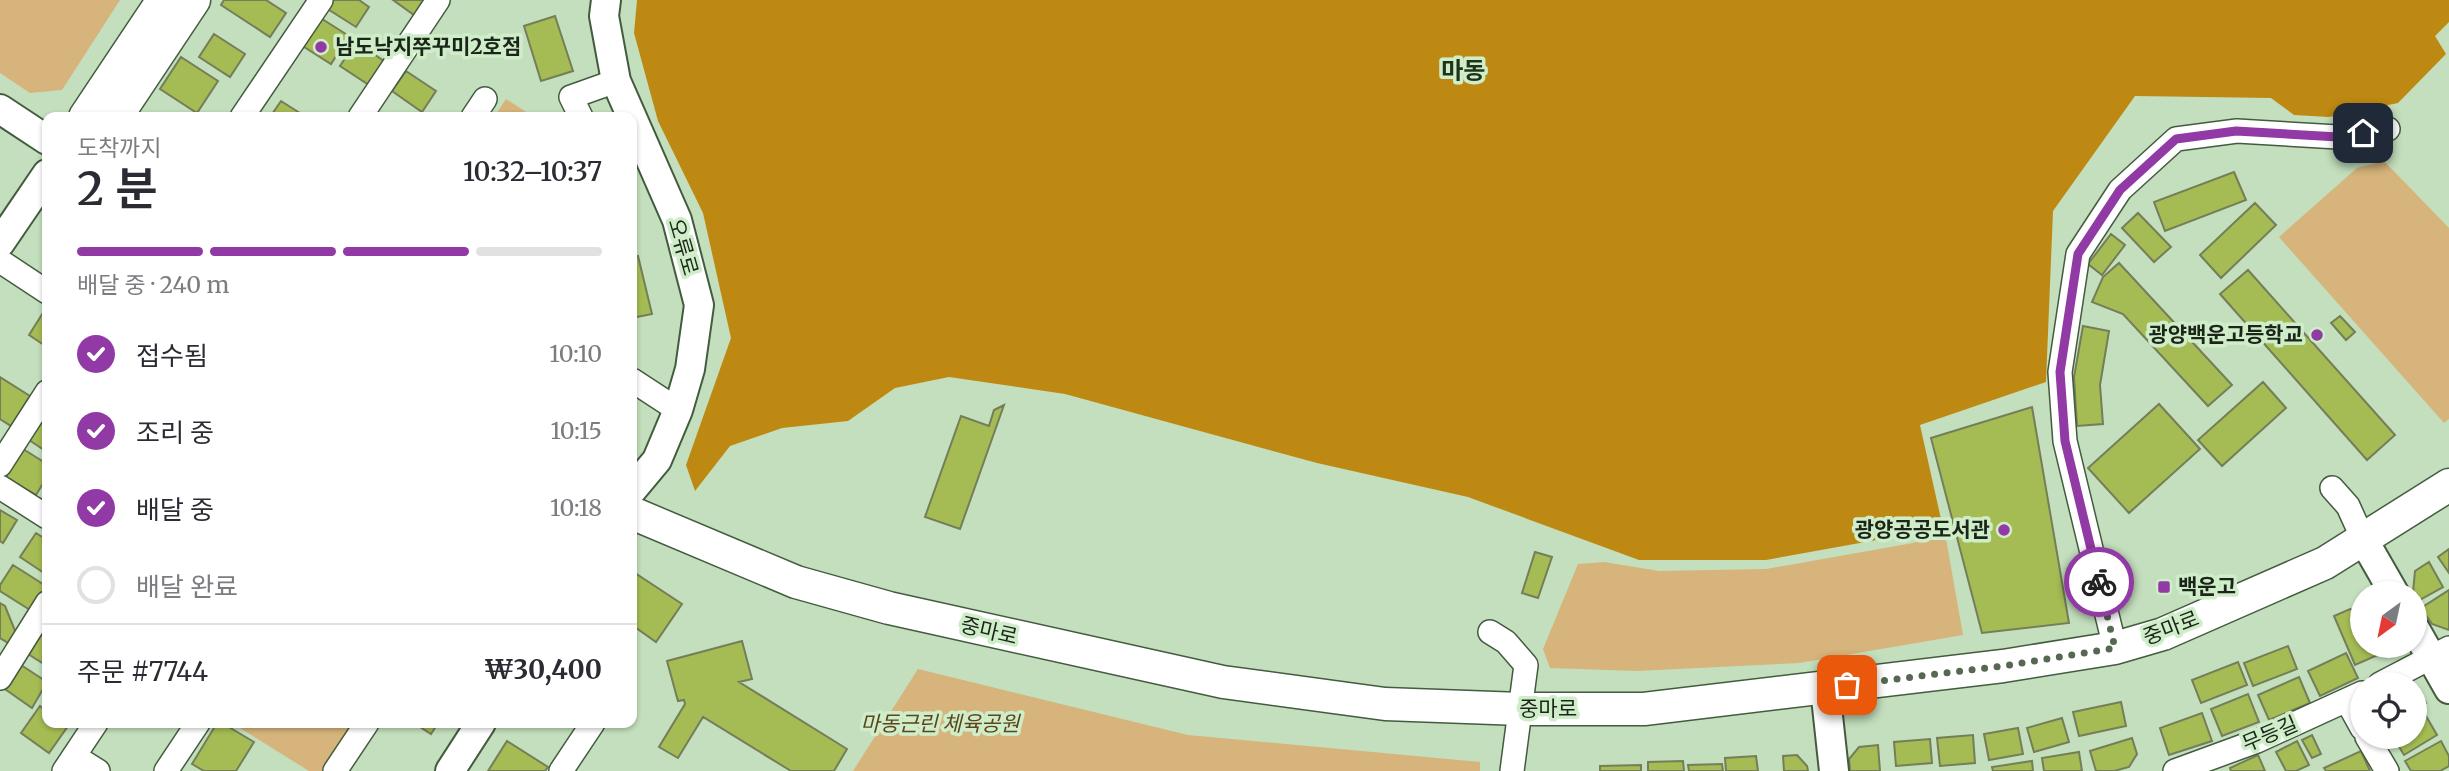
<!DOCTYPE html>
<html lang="ko">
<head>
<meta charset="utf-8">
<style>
	body { margin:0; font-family:Merriweather,"Noto Sans KR",serif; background:#f2f2f3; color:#2b2b33; height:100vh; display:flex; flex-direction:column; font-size:26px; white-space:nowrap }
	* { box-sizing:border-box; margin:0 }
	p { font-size:23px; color:#7c7c81 }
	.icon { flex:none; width:38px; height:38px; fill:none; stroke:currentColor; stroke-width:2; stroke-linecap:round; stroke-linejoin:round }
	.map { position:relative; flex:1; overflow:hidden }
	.sheet { position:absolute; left:42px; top:112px; width:595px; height:616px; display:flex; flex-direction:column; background:#fff; border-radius:14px; box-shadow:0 2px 5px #0004 }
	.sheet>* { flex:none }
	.needle { width:46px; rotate:213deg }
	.fabs { position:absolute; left:2350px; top:581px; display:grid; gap:14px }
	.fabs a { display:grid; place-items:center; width:77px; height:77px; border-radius:50%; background:#fff; box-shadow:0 2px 5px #0004; font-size:35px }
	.pin { position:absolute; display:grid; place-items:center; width:60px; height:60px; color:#fff; margin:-30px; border-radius:14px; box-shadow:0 4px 10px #0006 }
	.courier { position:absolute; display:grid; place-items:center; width:70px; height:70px; margin:-35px; border:5px solid #9139a4; border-radius:50%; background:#fff; color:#222; box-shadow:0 2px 9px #0007 }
	.head em { font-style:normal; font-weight:600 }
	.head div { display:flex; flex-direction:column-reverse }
	.head { display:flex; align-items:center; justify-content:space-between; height:119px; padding:0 35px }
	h1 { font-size:46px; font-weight:600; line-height:52px }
	.bar { display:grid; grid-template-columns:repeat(4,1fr); gap:10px 7px; align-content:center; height:84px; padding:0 35px }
	.bar i { height:9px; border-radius:5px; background:#e1e1e2 }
	.bar .selected { background:#9139a4 }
	.bar p { grid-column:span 4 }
	.line { display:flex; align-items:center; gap:18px; padding:0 35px; border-top:2px solid #e1e1e2 }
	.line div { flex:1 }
	ol { padding:0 35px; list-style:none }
	li { display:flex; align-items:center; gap:21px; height:77px }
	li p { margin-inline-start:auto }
	li .icon { padding:7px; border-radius:50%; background:#9139a4; color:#fff; stroke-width:4 }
	li:last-child { color:#7c7c81 }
	li i { width:38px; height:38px; border:4px solid #e1e1e2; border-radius:50% }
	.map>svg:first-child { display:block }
</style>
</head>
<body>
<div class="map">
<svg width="2449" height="771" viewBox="0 0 2449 771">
	<rect width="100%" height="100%" fill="#c3dfbd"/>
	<path fill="#d6b47b" d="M0,0H120L62,90L30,93L0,73Z
		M506,99L534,117H494Z
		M2384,161L2449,228V419L2444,423L2279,237L2357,168Z
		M1945,533L1963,635L1799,663L1636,671L1550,668L1543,649L1578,564L1604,562L1659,571L1766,569L1913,543Z
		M918,669L1188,735L1480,762V771H853Z
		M232,723H355L324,771H309Z"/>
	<path fill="#be8912" d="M637,0H2449V22L2435,36L2446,54L2398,103L2329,117L2294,115L2271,98L2135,96L2053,211L2046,382L1920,425L1943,528L1766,560H1639L1468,497L1317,463L1065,394L949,377L895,388L848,421L782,428L730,446L695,491L686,465L731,338L703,213L658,121L634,33Z"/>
	<path fill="#a5bc54" stroke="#747e58" stroke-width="2" d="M224,0H266L286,13L270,37L221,5Z
		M331,0H359L369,7L356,27L326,8Z
		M393,0H424V1L414,15Z
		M555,16L573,71L541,81L524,26Z
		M319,17L349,36L331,64L301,45Z
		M214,34L245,54L230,77L199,57Z
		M356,42L384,61L369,85L340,66Z
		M181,57L218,81L197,113L160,89Z
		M406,71L436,91L422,112L392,91Z
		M281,101L306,117H270Z
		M2234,172L2246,200L2165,231L2154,202Z
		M2255,203L2276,225L2221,278L2200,255Z
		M2138,213L2171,247L2154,262L2122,228Z
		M2111,234L2125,245L2102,275L2088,264Z
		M638,256L652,314L632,318V258Z
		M2119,263L2232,385L2208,406L2123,314L2092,302L2103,277Z
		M2248,270L2395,435L2367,460L2220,294Z
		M46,308L47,309V347L29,335Z
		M2340,316L2355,332L2346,340L2331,323Z
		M2083,326L2109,331L2100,385L2103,424L2077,426L2074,377Z
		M0,377L30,396L11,426L0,419Z
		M2263,382L2286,408L2222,466L2198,440Z
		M2159,404L2200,449L2129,513L2088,468Z
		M1004,405L960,529L925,517L961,416L989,426L994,410Z
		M2032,407L2069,623L1982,633L1931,438Z
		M43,410L47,413V452L26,438Z
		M23,449L47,464V477L36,495L6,477Z
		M0,510L17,520L3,543L0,541Z
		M36,533L47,540V575L20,557Z
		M2449,549V573L2438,557Z
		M1535,552L1552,557L1538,598L1522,593Z
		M2429,562L2443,587L2418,601L2413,592L2415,571Z
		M13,565L46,586L30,610L0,591V585Z
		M632,571L682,604L656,642L632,625Z
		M2449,590V630L2432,624L2421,608Z
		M0,603L5,606L16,633L10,644L0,638Z
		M2350,609L2362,614V646H2387L2389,650L2355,665L2334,616Z
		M43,632L47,634V666L28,654Z
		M742,641L752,679L739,682L847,749L834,771H791L703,717L678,758L659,747L685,704L684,700L678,701L667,661Z
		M2288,646L2297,669L2253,686L2244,663Z
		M2346,653L2358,678L2320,696L2308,671Z
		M2238,662L2247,685L2201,703L2192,680Z
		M18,663L47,682L32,708L2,687Z
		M2299,677L2310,703L2269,720L2258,695Z
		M2415,686L2426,703L2415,709Z
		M2248,694L2259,722L2222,736L2211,709Z
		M2121,702L2126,726L2079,736L2073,712Z
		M40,706L47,712V723H63L68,726L49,753L21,733Z
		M2202,713L2212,741L2169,755L2160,728Z
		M2426,716L2437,735L2404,755L2393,737H2415V722Z
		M2062,718L2069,742L2034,752L2027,728Z
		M217,723H222L254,742L236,771H204L192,764Z
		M414,723H438L431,734Z
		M2018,728L2023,754L1989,760L1984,734Z
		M1973,735L1975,763L1940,766L1937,738Z
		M2312,735L2321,754L2312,758L2302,740Z
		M2132,738L2137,754L2129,767L2114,771H2096L2090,751Z
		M1930,739L1932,763L1896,766L1894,742Z
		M507,741L548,767L545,771H488Z
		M2297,741L2309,765L2296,771H2286L2276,752Z
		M2441,741L2449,756V766L2440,771H2411L2405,761Z
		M1878,745L1880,771H1850L1849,759L1859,747Z
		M2361,751L2370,771H2326L2324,768Z
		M2079,752L2082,771H2044L2042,758Z
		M1797,755L1807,766L1808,771H1784L1783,756Z
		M2258,755L2265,771H2231L2230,768Z
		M1756,756L1758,771H1726L1725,758Z
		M1683,761L1684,771H1648V762Z
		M2032,761L2033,771H1993L1992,767Z
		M1722,764L1723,771H1689L1688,765Z
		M1641,765V771H1600V766Z"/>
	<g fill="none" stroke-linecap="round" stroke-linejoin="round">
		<defs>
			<path id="minor" d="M242,117L321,0
				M360,117L438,0
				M473,117L485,99
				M581,117L571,97L616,81
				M0,261L47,292
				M632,380L678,410
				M0,465L47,392
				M0,487L47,517
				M2332,488L2348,506L2363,539
				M1490,632L1506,642L1526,665L1512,771
				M2115,648L2065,441L2060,372L2078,254L2120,190L2176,139L2237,131L2338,137L2388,129
				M0,678L47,603
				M2380,684L2449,648
				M2347,701L2362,728
				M2367,737L2387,771
				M74,756L98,771
				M64,771L96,723
				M166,771L198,723
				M335,771L367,723
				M561,771L593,723
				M2175,771L2257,741L2362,693"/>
			<path id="tertiary" d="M606,0L604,16L616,81L677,220L699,305L690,369L678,410L657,460L632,490
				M0,109L47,140
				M0,243L47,174
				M2363,539L2394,593
				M2415,629L2449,689
				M1825,688L1834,771
				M450,771L481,723"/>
			<path id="secondary" d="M85,117L163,0
				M116,117L194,0
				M632,513L796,582L889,608L1223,682L1385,704L1521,709H1644L2003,666L2115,648L2163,634L2325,563L2449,485"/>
		</defs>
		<use href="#minor" stroke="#435b3e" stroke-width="26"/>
		<use href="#tertiary" stroke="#435b3e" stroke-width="32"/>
		<use href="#secondary" stroke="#435b3e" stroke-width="35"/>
		<use href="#minor" stroke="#fff" stroke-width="23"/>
		<use href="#tertiary" stroke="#fff" stroke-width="28"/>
		<use href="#secondary" stroke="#fff" stroke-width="32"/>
	</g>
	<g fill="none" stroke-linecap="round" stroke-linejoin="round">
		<path stroke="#566752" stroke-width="7" stroke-dasharray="0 12.6" d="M1847,685L2003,666L2115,648L2099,582"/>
		<path stroke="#9139a4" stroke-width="9" d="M2099,582L2065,441L2060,372L2078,254L2120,190L2176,139L2236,131L2338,137L2363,133"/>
	</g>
	<g fill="#9139a4" stroke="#d0edca" stroke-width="2.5">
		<circle cx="321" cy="47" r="7"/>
		<circle cx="2317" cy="335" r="7"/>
		<circle cx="2004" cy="530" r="7"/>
		<rect x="2157" y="580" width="14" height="14" rx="3.5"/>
	</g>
	<g text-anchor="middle" stroke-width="7" stroke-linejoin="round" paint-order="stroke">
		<g font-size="21" font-weight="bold" fill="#1b2619" stroke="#d0edca" text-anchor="start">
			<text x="335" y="54">남도낙지쭈꾸미2호점</text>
			<text x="2303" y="342" text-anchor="end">광양백운고등학교</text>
			<text x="1990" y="537" text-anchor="end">광양공공도서관</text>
			<text x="2178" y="594">백운고</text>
		</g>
		<g font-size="21" fill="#1b2619" stroke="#d0edca">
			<text transform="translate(683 247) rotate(74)" y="7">오류로</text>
			<text transform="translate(2171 628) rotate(-21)" y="7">중마로</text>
			<text transform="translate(989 631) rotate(13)" y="7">중마로</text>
			<text x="1548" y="716">중마로</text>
			<text transform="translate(2270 734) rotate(-23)" y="7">무등길</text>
		</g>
		<g font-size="21" font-style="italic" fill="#5d461d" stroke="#d0edca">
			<text x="940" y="731">마동근린 체육공원</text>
		</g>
		<g font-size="24" font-weight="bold" fill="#1d3419" stroke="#d0edca">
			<text x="1463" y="79">마동</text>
		</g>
	</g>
</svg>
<div class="fabs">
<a><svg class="needle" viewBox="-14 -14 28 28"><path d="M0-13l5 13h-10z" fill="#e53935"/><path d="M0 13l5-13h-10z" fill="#7c7c81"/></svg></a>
<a><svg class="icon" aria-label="locate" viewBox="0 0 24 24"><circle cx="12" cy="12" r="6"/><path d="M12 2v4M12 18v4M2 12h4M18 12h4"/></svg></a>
</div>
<div class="pin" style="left:1847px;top:685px;background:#ea580c"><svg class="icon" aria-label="bag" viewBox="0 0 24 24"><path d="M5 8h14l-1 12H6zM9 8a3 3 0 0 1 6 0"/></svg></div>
<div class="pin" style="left:2363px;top:133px;background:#1f2937"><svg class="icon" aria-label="home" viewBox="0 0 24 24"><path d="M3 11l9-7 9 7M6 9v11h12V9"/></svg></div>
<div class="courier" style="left:2099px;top:582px"><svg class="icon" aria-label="bike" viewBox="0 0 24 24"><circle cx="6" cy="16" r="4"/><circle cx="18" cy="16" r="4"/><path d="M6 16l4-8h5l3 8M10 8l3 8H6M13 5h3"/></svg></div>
<section class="sheet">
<div class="head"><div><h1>2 분</h1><p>도착까지</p></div><em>10:32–10:37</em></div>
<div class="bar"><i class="selected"></i><i class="selected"></i><i class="selected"></i><i></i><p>배달 중 · 240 m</p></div>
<ol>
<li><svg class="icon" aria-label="check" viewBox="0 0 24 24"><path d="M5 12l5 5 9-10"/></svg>접수됨<p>10:10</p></li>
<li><svg class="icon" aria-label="check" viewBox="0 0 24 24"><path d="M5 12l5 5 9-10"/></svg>조리 중<p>10:15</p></li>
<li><svg class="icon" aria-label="check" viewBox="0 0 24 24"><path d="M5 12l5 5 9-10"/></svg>배달 중<p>10:18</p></li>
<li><i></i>배달 완료</li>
</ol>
<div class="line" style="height:91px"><div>주문 #7744</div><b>₩30,400</b></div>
</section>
</div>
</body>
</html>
